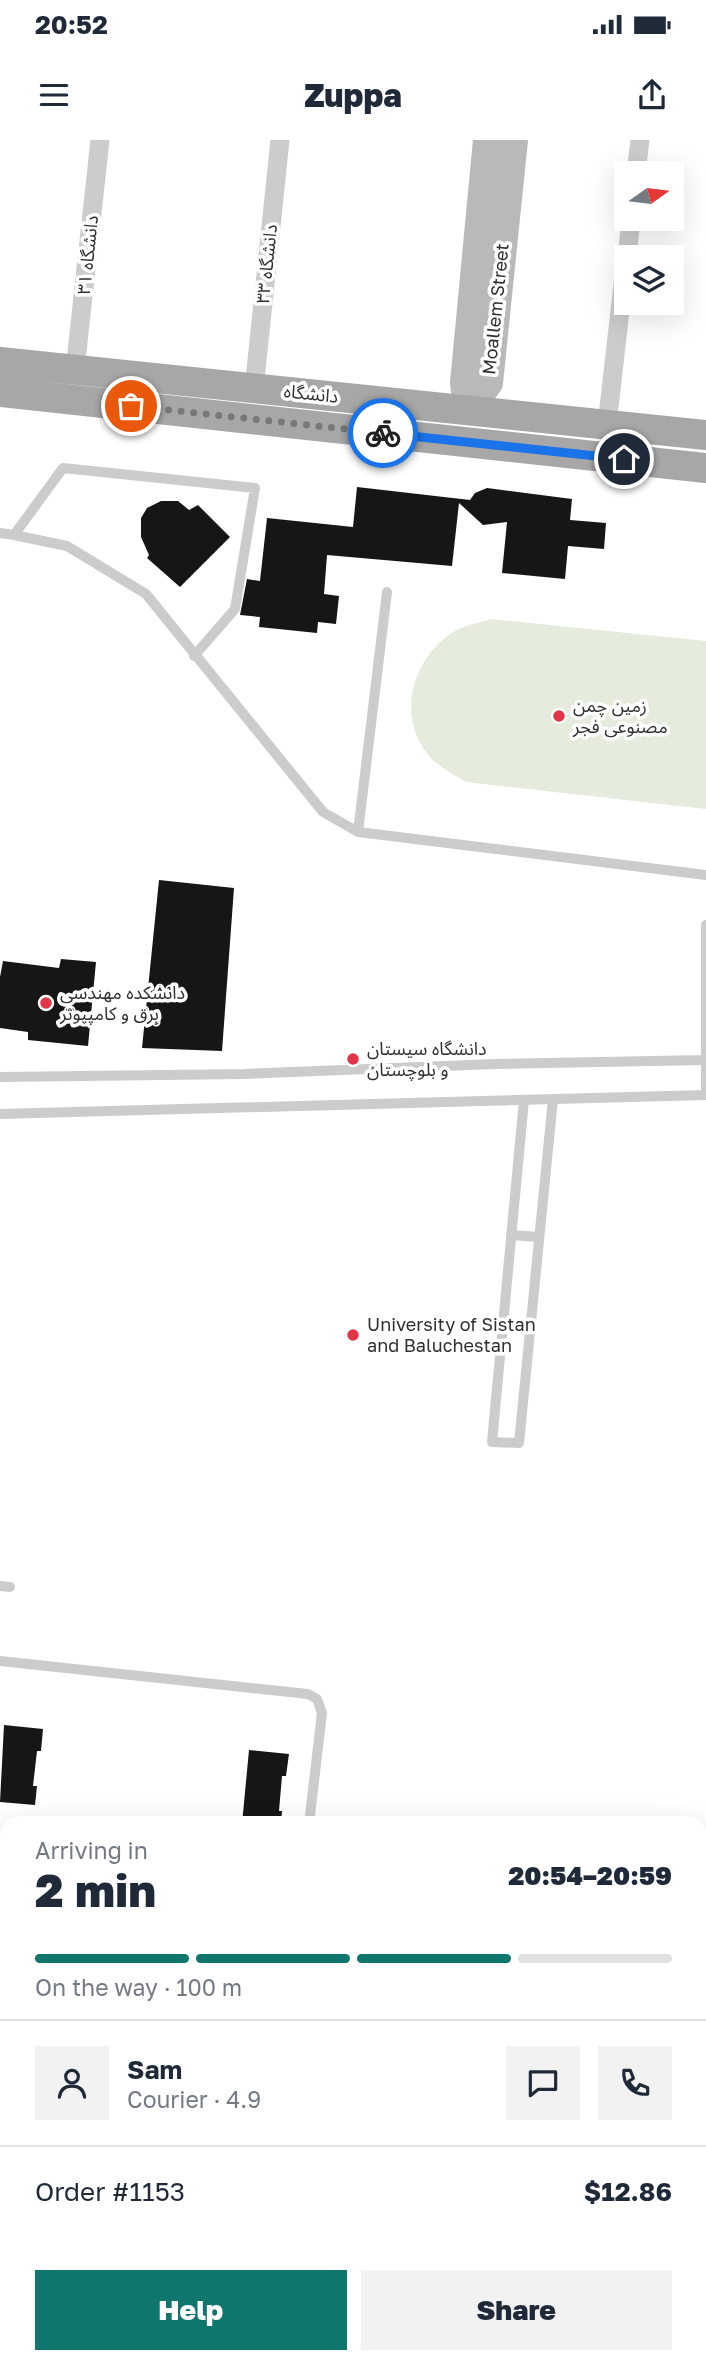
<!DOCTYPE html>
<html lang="en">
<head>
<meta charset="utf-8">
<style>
	body { margin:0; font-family:"Golos Text","Noto Sans Arabic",sans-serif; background:#f2f2f3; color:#1f2937; height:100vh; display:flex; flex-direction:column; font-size:26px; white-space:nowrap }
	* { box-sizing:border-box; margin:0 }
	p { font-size:23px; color:#747a83 }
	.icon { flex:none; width:38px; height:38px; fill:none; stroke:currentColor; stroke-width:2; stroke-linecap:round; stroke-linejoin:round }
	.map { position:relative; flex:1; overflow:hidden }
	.drawer { position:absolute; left:0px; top:1676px; width:707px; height:548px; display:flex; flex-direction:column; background:#fff; border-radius:21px 21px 0 0; box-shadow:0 7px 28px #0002 }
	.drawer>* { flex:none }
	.needle { width:46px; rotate:76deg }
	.tools { position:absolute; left:614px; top:21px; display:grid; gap:14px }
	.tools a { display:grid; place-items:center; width:70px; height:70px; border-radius:0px; background:#fff; box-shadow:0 7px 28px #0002; font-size:35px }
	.pin { position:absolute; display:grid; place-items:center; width:60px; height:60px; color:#fff; margin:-30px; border:4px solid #fff; border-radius:50%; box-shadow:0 2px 7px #0007 }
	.courier { position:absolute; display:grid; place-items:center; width:70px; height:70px; margin:-35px; border:5px solid #1a73e8; border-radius:50%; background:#fff; color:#222; box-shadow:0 2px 9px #0007 }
	.headline em { font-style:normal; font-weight:800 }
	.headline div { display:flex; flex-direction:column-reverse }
	.headline { display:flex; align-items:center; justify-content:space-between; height:119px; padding:0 35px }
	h1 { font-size:46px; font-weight:800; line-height:52px }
	.bar { display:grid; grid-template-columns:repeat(4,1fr); gap:10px 7px; align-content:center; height:84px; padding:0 35px }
	.bar i { height:9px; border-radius:5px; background:#e0e1e3 }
	.bar .selected { background:#0f766e }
	.bar p { grid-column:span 4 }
	.line { display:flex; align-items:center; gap:18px; padding:0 35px; border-top:2px solid #e0e1e3 }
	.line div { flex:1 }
	.round { display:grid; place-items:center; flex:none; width:74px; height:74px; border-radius:0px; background:#f2f2f3 }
	.action { display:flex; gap:14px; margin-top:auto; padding:14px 35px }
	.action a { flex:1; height:80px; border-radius:0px; background:#0f766e; color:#fff; font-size:28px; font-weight:800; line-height:80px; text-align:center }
	.action a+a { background:#f2f2f3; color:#1f2937 }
	.status { display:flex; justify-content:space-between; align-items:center; height:49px; padding:0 35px; background:#fff; direction:ltr }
	.status svg { height:19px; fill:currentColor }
	header { display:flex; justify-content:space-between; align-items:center; height:91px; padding:0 35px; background:#fff; font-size:32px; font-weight:800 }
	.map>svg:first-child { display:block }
</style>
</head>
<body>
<div class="status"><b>20:52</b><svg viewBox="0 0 49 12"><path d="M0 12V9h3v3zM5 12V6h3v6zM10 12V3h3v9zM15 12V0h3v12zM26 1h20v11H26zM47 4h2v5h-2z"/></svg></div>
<header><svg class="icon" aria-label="menu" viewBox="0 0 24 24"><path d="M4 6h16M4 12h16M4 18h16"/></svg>Zuppa<svg class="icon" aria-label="share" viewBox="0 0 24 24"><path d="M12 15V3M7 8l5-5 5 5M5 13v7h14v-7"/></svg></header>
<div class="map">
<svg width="706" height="2224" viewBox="0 0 706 2224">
	<rect width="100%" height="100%" fill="#fff"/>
	<path fill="#e5ecdd" d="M491,479L706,501V669L466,642C456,636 443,629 434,621C394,582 410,518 455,491C465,485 479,483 491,479Z"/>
	<path fill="#161616" d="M357,347L470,360L475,353L487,348L572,359L570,380L606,383L604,409L568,406L565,439L502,433L507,382L483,385L459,363L452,426L327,415L324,454L339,456L336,484L318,482L317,493L259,487L260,477L240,475L247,439L260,441L267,378L353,387Z
		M161,361H178L189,370L198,365L230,397L180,447L147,418L149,415L141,397V378L147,368Z
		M159,740L234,748L222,911L142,908Z
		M61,819L96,822L88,906L28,900V892L0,888V837L3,821L59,828Z
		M4,1585L43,1589L41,1611H37L33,1646H37L35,1665L0,1662Z
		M249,1610L289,1614L286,1636H282L279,1671H282L281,1684H242Z"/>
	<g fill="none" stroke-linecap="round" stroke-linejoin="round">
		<path stroke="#ccc" stroke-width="10" d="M0,393L14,395L63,328L255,348L235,469L194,516
			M14,395L67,406L146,454L323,672L358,692L706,735
			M358,692L387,452
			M706,785V953
			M0,937L244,934L495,924L706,920
			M524,960L492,1302L519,1303L553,959
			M0,974L706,955
			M511,1095L539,1097
			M0,1446L10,1447
			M0,1521L308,1554L317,1559L322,1573L309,1684
			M0,1754L7,1755
			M0,1775L7,1776
			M0,1979H7"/>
		<path stroke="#ccc" stroke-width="19" d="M636,33L640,0
			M627,117L631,79
			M75,230L100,0
			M254,249L280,0
			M607,285L626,118
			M156,2224V2217
			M299,2224L300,2217
			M444,2224L445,2217
			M594,2224L595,2217"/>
		<path stroke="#b9b9b9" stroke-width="28" d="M468,271L489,243L514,0
			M468,271L464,243L487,0
			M0,2085L7,2086
			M0,2125L7,2126
			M700,2168H706
			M700,2204L706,2205"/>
		<path stroke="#a7a7a7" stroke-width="30" d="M0,222L706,295
			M0,252L706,328"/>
	</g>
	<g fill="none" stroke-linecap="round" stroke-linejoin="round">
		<path stroke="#787878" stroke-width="7" stroke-dasharray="0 12.6" d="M131,266L383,293"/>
		<path stroke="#1a73e8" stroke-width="9" d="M383,293L624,319"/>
	</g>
	<g fill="#e03648" stroke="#fff" stroke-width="2.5">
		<circle cx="559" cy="576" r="7"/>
		<circle cx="46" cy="863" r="7"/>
		<circle cx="353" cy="919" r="7"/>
		<circle cx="353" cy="1195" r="7"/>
	</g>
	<g text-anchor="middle" stroke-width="7" stroke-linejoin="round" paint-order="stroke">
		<g font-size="18" fill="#2f2f2f" stroke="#fff">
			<text transform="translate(88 115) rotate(-84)" y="6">دانشگاه ۳۱</text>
			<text transform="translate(267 124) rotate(-84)" y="6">دانشگاه ۳۳</text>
			<text transform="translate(496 169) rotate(-84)" y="6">Moallem Street</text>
			<text transform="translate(311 254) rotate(6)" y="6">دانشگاه</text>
		</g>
		<g font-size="18" fill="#2f2f2f" stroke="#fff" text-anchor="start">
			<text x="573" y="572">زمین چمن<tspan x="573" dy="21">مصنوعی فجر</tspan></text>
			<text x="60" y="859">دانشکده مهندسی<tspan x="60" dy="21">برق و کامپیوتر</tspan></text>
			<text x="367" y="915">دانشگاه سیستان<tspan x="367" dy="21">و بلوچستان</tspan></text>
			<text x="367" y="1191">University of Sistan<tspan x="367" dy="21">and Baluchestan</tspan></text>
		</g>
	</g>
</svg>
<div class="tools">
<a><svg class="needle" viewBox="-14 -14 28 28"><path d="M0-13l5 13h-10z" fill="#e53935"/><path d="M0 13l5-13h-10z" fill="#747a83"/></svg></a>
<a><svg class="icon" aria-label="layers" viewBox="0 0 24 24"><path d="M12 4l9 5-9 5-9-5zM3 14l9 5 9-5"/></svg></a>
</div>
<div class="pin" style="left:131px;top:266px;background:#ea580c"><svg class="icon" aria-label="bag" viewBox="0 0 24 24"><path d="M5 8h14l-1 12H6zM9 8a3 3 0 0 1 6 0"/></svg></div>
<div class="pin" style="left:624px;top:319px;background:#1f2937"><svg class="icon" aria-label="home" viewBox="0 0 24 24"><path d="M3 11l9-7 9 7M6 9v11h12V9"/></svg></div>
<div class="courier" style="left:383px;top:293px"><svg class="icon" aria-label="bike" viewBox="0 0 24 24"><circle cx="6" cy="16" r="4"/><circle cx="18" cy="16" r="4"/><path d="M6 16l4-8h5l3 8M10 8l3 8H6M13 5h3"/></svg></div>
<section class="drawer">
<div class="headline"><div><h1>2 min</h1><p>Arriving in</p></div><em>20:54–20:59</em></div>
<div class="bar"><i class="selected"></i><i class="selected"></i><i class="selected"></i><i></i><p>On the way · 100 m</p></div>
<div class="line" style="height:126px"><a class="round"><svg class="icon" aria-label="person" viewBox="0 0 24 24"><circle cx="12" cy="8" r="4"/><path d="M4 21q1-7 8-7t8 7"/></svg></a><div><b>Sam</b><p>Courier · 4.9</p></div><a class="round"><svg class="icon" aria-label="chat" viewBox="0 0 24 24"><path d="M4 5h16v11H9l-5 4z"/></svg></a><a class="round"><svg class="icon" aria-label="phone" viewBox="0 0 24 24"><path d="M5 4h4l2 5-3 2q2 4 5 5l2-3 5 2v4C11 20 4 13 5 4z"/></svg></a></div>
<div class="line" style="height:91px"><div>Order #1153</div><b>$12.86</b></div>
<div class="action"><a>Help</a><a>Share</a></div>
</section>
</div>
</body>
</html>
